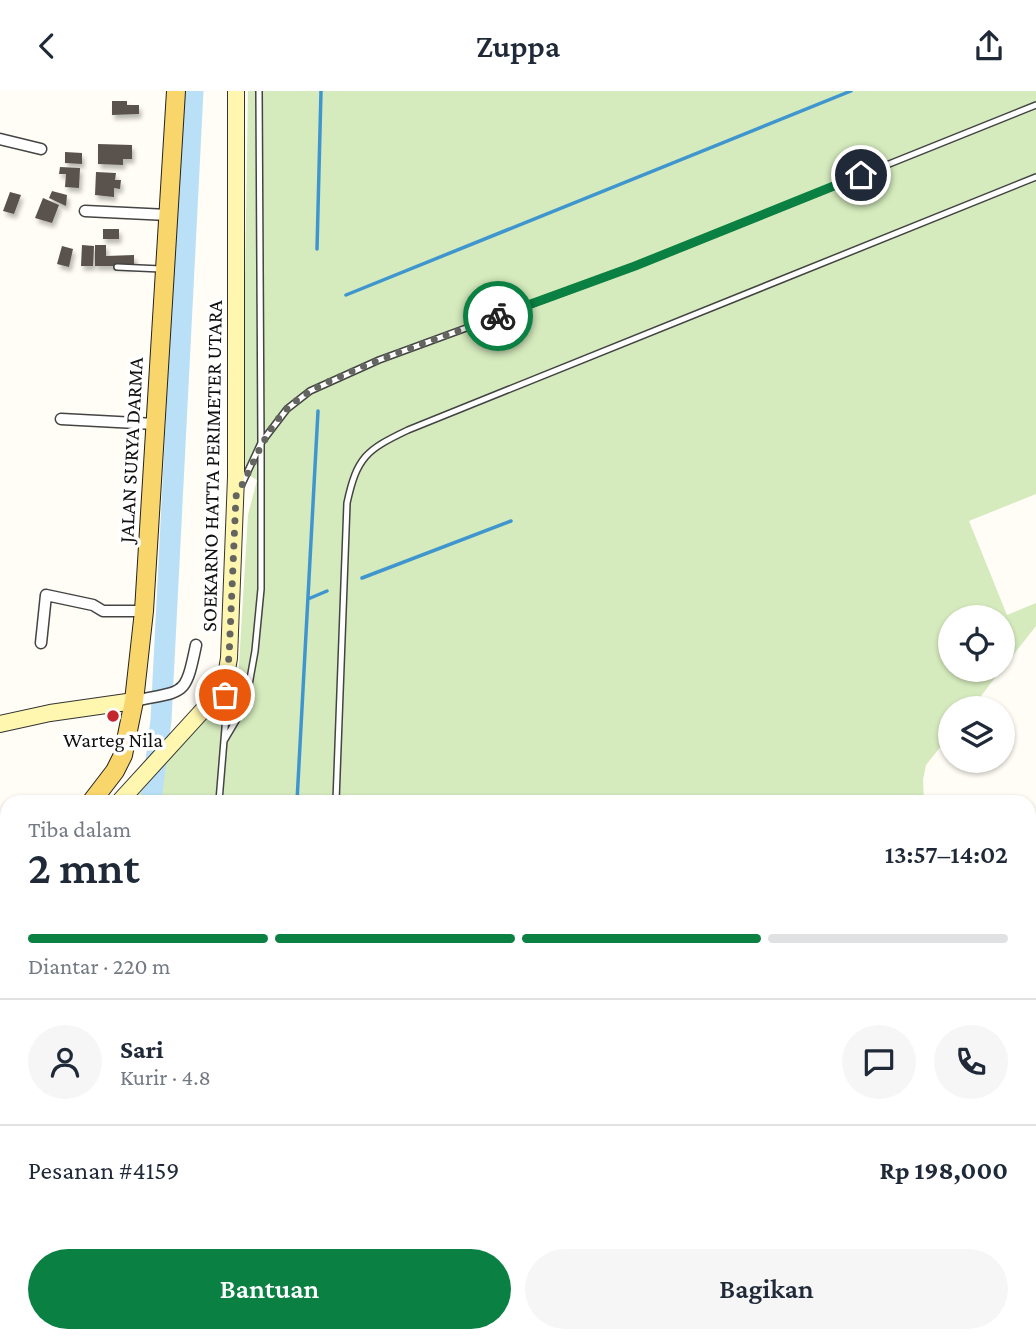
<!DOCTYPE html>
<html lang="id">
<head>
<meta charset="utf-8">
<style>
	body { margin:0; font-family:"Crimson Pro",serif; background:#f6f6f7; color:#1f2937; height:100vh; display:flex; flex-direction:column; font-size:26px; white-space:nowrap }
	* { box-sizing:border-box; margin:0 }
	p { font-size:23px; color:#747a83 }
	.icon { flex:none; width:38px; height:38px; fill:none; stroke:currentColor; stroke-width:2; stroke-linecap:round; stroke-linejoin:round }
	.map { position:relative; flex:1; overflow:hidden }
	.sheet { position:absolute; left:0px; top:704px; width:1036px; height:548px; display:flex; flex-direction:column; background:#fff; border-radius:21px 21px 0 0; box-shadow:0 2px 5px #0004 }
	.sheet>* { flex:none }
	.tools { position:absolute; left:938px; top:514px; display:grid; gap:14px }
	.tools a { display:grid; place-items:center; width:77px; height:77px; border-radius:50%; background:#fff; box-shadow:0 2px 5px #0004; font-size:35px }
	.pin { position:absolute; display:grid; place-items:center; width:60px; height:60px; color:#fff; margin:-30px; border:4px solid #fff; border-radius:50%; box-shadow:0 2px 7px #0007 }
	.courier { position:absolute; display:grid; place-items:center; width:70px; height:70px; margin:-35px; border:5px solid #0b8043; border-radius:50%; background:#fff; color:#222; box-shadow:0 2px 9px #0007 }
	.head em { font-style:normal; font-weight:600 }
	.head div { display:flex; flex-direction:column-reverse }
	.head { display:flex; align-items:center; justify-content:space-between; height:119px; padding:0 28px }
	h1 { font-size:46px; font-weight:600; line-height:52px }
	.bar { display:grid; grid-template-columns:repeat(4,1fr); gap:10px 7px; align-content:center; height:84px; padding:0 28px }
	.bar i { height:9px; border-radius:5px; background:#e0e1e3 }
	.bar .current { background:#0b8043 }
	.bar p { grid-column:span 4 }
	.line { display:flex; align-items:center; gap:18px; padding:0 28px; border-top:2px solid #e0e1e3 }
	.line div { flex:1 }
	.round { display:grid; place-items:center; flex:none; width:74px; height:74px; border-radius:37px; background:#f6f6f7 }
	.button { display:flex; gap:14px; margin-top:auto; padding:14px 28px }
	.button a { flex:1; height:80px; border-radius:42px; background:#0b8043; color:#fff; font-size:28px; font-weight:600; line-height:80px; text-align:center }
	.button a+a { background:#f6f6f7; color:#1f2937 }
	header { display:flex; justify-content:space-between; align-items:center; height:91px; padding:0 28px; background:#fff; font-size:32px; font-weight:600 }
	.map>svg:first-child { display:block }
</style>
</head>
<body>
<header><svg class="icon" aria-label="back" viewBox="0 0 24 24"><path d="M15 5l-7 7 7 7"/></svg>Zuppa<svg class="icon" aria-label="share" viewBox="0 0 24 24"><path d="M12 15V3M7 8l5-5 5 5M5 13v7h14v-7"/></svg></header>
<div class="map">
<svg width="1036" height="1251" viewBox="0 0 1036 1251">
	<defs>
		<filter id="shadow"><feDropShadow dx="2.5" dy="4.5" stdDeviation="2" flood-color="#0004"/></filter>
	</defs>
	<rect width="100%" height="100%" fill="#fffdf5"/>
	<path fill="#d5ebbd" d="M248,0H1036V403L969,430L1007,524L1036,512V535L1003,577V527H950V579H1001L971,618H950V644L926,674L923,689L924,710H128L219,614H231L238,590L248,424L257,389L242,380Z
		M1036,834V1018L1029,1020V837Z
		M7,946V1167H0V949Z
		M165,1244H468L470,1251H164Z"/>
	<path fill="#d9e3c4" d="M0,1211H7V1244H73V1251H0Z"/>
	<g fill="none" stroke-linecap="round" stroke-linejoin="round">
		<path stroke="#3f96cf" stroke-width="3.5" d="M317,158L321,0
			M346,204L851,0
			M362,487L511,430
			M308,508L327,500
			M297,710L318,320
			M260,1251L265,1244"/>
		<path stroke="#b9e0f7" stroke-width="21" d="M151,710L161,629L193,0"/>
		<path stroke="#e29292" stroke-width="32" d="M1029,1020L1036,1018"/>
	</g>
	<path fill="#5a524d" filter="url(#shadow)" d="M112,10H127V14H139V23L112,24Z
		M98,53L132,54V68H123V74L98,73Z
		M65,61L82,62V73L65,72Z
		M60,76L80,77L79,97L65,96L66,83H59Z
		M96,81L116,82L115,89H121L120,98L114,97V106L95,104Z
		M52,100L67,104L66,115L49,107Z
		M10,101L21,104L14,123L3,120Z
		M43,107L59,114L52,132L35,127Z
		M103,138H119V148H103Z
		M82,154L94,155L93,175H81Z
		M95,154H106V165L134,164V175H95Z
		M62,155L73,158L69,176L57,173Z"/>
	<g fill="none" stroke-linecap="round" stroke-linejoin="round">
		<defs>
			<path id="lane" d="M117,176L161,178
				M241,395L261,352L259,0
				M224,650L237,628L247,605L255,560L261,498V352L287,318L310,300L379,269L635,175L1036,14
				M219,710L227,613L222,599
				M336,710L347,412C357,366 366,359 408,339L1036,86
				M0,810L7,807
				M1029,837L1036,834
				M0,1250L74,1251
				M191,1251V1244
				M427,1251L435,1244"/>
			<path id="street" d="M0,48L41,58
				M85,120L168,124
				M61,328L155,333
				M41,552L46,504L93,514L103,520H144
				M134,610C185,599 185,607 196,554
				M146,1251L147,1244"/>
			<path id="secondary" d="M0,633L50,622L134,610
				M120,710L214,607L226,585L229,567L236,386V0"/>
			<path id="primary" d="M92,710L115,680L123,664L134,610L144,520L176,0
				M99,1251V1244"/>
		</defs>
		<use href="#lane" stroke="#444" stroke-width="8"/>
		<use href="#street" stroke="#444" stroke-width="13"/>
		<use href="#secondary" stroke="#333" stroke-width="18"/>
		<use href="#primary" stroke="#222" stroke-width="20"/>
		<use href="#lane" stroke="#fff" stroke-width="5"/>
		<use href="#street" stroke="#fff" stroke-width="10"/>
		<use href="#secondary" stroke="#fff6b0" stroke-width="16"/>
		<use href="#primary" stroke="#f9d66b" stroke-width="18"/>
	</g>
	<g fill="none" stroke-linecap="round" stroke-linejoin="round">
		<path stroke="#646461" stroke-width="7" stroke-dasharray="0 12.6" d="M225,604L221,596L229,567L236,405C253,376 263,342 287,318C306,299 333,289 357,278C403,259 451,243 498,225"/>
		<path stroke="#0b8043" stroke-width="9" d="M498,225L635,175L861,84"/>
	</g>
	<circle fill="#c4262e" stroke="#fff" stroke-width="2.5" cx="113" cy="625" r="7"/>
	<g text-anchor="middle" stroke-width="7" stroke-linejoin="round" paint-order="stroke">
		<g font-size="21" fill="#111" stroke="#fff">
			<text transform="translate(131 359) rotate(-87)" y="7">JALAN SURYA DARMA</text>
			<text transform="translate(212 375) rotate(-89)" y="7">SOEKARNO HATTA PERIMETER UTARA</text>
		</g>
		<g font-size="21" fill="#111" stroke="#fff">
			<text x="113" y="656">Warteg Nila</text>
		</g>
	</g>
</svg>
<div class="tools">
<a><svg class="icon" aria-label="locate" viewBox="0 0 24 24"><circle cx="12" cy="12" r="6"/><path d="M12 2v4M12 18v4M2 12h4M18 12h4"/></svg></a>
<a><svg class="icon" aria-label="layers" viewBox="0 0 24 24"><path d="M12 4l9 5-9 5-9-5zM3 14l9 5 9-5"/></svg></a>
</div>
<div class="pin" style="left:225px;top:604px;background:#ea580c"><svg class="icon" aria-label="bag" viewBox="0 0 24 24"><path d="M5 8h14l-1 12H6zM9 8a3 3 0 0 1 6 0"/></svg></div>
<div class="pin" style="left:861px;top:84px;background:#1f2937"><svg class="icon" aria-label="home" viewBox="0 0 24 24"><path d="M3 11l9-7 9 7M6 9v11h12V9"/></svg></div>
<div class="courier" style="left:498px;top:225px"><svg class="icon" aria-label="bike" viewBox="0 0 24 24"><circle cx="6" cy="16" r="4"/><circle cx="18" cy="16" r="4"/><path d="M6 16l4-8h5l3 8M10 8l3 8H6M13 5h3"/></svg></div>
<section class="sheet">
<div class="head"><div><h1>2 mnt</h1><p>Tiba dalam</p></div><em>13:57–14:02</em></div>
<div class="bar"><i class="current"></i><i class="current"></i><i class="current"></i><i></i><p>Diantar · 220 m</p></div>
<div class="line" style="height:126px"><a class="round"><svg class="icon" aria-label="person" viewBox="0 0 24 24"><circle cx="12" cy="8" r="4"/><path d="M4 21q1-7 8-7t8 7"/></svg></a><div><b>Sari</b><p>Kurir · 4.8</p></div><a class="round"><svg class="icon" aria-label="chat" viewBox="0 0 24 24"><path d="M4 5h16v11H9l-5 4z"/></svg></a><a class="round"><svg class="icon" aria-label="phone" viewBox="0 0 24 24"><path d="M5 4h4l2 5-3 2q2 4 5 5l2-3 5 2v4C11 20 4 13 5 4z"/></svg></a></div>
<div class="line" style="height:91px"><div>Pesanan #4159</div><b>Rp 198,000</b></div>
<div class="button"><a>Bantuan</a><a>Bagikan</a></div>
</section>
</div>
</body>
</html>
